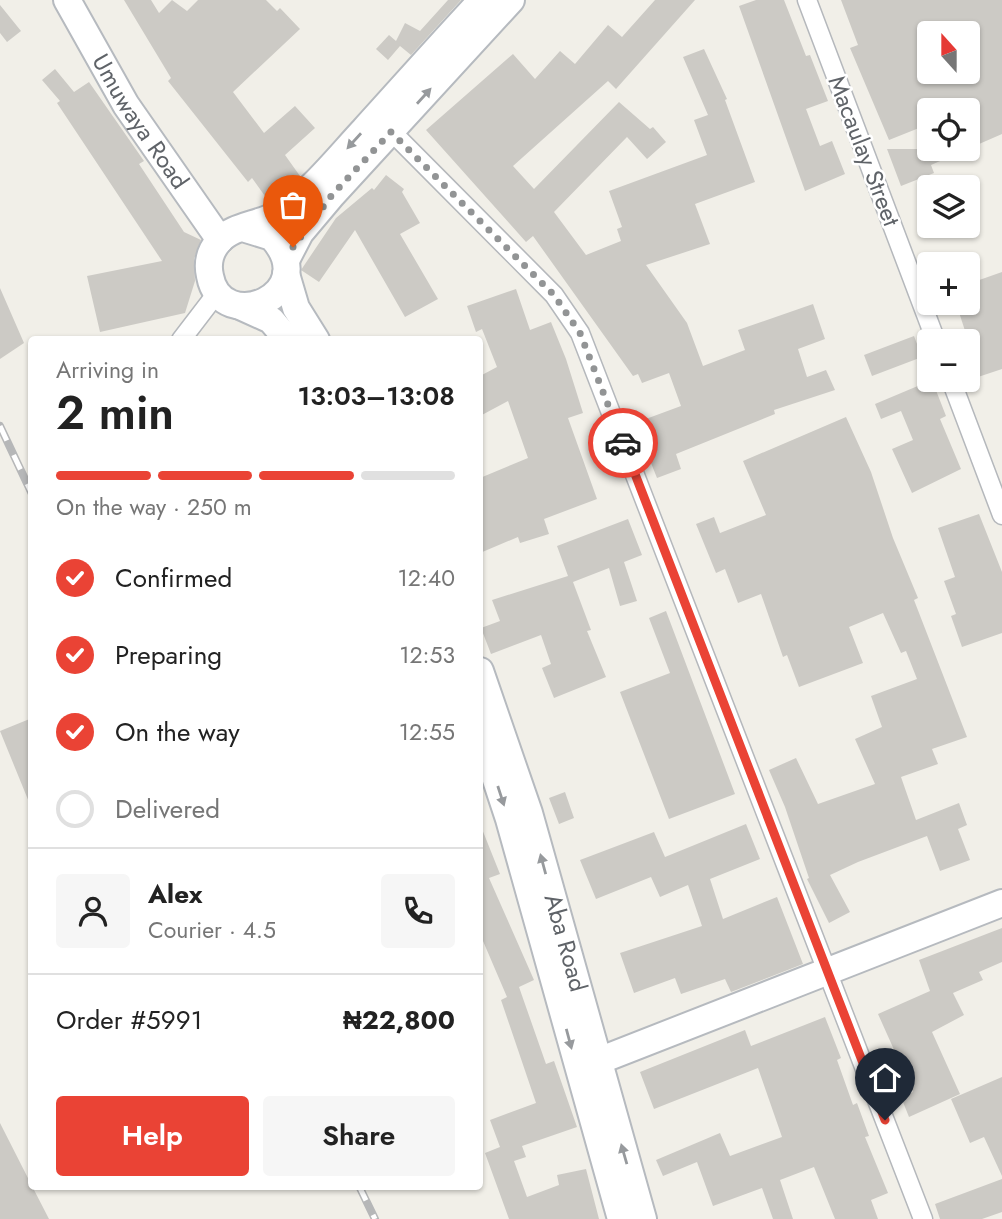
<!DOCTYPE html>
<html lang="en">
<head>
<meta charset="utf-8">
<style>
	body { margin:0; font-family:Jost,sans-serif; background:#f6f6f6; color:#222; height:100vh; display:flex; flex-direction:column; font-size:26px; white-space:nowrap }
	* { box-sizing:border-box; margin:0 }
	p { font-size:23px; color:#767676 }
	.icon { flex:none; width:38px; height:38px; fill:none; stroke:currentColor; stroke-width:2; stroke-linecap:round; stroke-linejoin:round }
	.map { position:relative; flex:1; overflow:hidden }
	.drawer { position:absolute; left:28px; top:336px; width:455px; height:854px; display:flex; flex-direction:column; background:#fff; border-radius:7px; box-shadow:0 2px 5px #0004 }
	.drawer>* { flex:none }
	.needle { width:46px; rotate:339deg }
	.tools { position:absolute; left:917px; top:21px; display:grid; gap:14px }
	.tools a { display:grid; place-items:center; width:63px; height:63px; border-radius:7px; background:#fff; box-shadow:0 2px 5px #0004; font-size:35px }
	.pin { position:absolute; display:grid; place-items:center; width:60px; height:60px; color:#fff; margin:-72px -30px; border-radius:50% 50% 50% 0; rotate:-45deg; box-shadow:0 0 7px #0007 }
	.pin .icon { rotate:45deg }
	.courier { position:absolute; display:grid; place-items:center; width:70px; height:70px; margin:-35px; border:5px solid #ea4335; border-radius:50%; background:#fff; color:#222; box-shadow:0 2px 9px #0007 }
	.headline em { font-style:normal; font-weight:600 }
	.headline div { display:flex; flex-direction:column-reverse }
	.headline { display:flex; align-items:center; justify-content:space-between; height:119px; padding:0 28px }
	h1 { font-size:46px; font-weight:600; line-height:52px }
	.bar { display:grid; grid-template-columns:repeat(4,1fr); gap:10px 7px; align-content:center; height:84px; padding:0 28px }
	.bar i { height:9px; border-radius:5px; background:#e0e0e0 }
	.bar .on { background:#ea4335 }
	.bar p { grid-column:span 4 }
	.line { display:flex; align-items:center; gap:18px; padding:0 28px; border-top:2px solid #e0e0e0 }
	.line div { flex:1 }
	.round { display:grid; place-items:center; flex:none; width:74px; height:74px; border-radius:7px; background:#f6f6f6 }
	ol { padding:0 28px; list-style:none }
	li { display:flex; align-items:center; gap:21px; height:77px }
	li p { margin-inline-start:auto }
	li .icon { padding:7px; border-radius:50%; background:#ea4335; color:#fff; stroke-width:4 }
	li:last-child { color:#767676 }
	li i { width:38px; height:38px; border:4px solid #e0e0e0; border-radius:50% }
	.action { display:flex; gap:14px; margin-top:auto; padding:14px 28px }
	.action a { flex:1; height:80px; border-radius:7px; background:#ea4335; color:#fff; font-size:28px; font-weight:600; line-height:80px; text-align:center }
	.action a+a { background:#f6f6f6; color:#222 }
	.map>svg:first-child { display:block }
</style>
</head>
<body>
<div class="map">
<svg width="1002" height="1219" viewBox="0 0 1002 1219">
	<rect width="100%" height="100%" fill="#f1efe8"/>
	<path fill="#cccac5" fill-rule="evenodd" d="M124,0H151L159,13L172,0L187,11L198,0H266L277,11L280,8L300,29L233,92L264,133L295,106L315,128L285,155L300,176L267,199L252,178L248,182L168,81L171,78Z
		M448,0H461L411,55L400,46L388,60L376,49L389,35L396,41L405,23L420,31Z
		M655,0H695L616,89L608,81L513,166L534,189L619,102L650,129L653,127L666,142L647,159L627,137L554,212L586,255L621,241L617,229L622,227L609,191L707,155L694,120L708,115L683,57L704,49L727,99L725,100L755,182L695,204L710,244L646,265L687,323L703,366L745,350L738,330L813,304L825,339L798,349L807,377L826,370L835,390L774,410L775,414L676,454L681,469L657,478L635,423L681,406L669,373L642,383L638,374L633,376L533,236L526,242L426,130L513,54L535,79L560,51L575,64L608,25L622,37Z
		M756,0H784L806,56L810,55L828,101L806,109L820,146L832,141L845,174L805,191L739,6Z
		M841,0H1002V134L931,165L934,173L901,186L887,149H968V110H929V124L889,140L850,48L858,45ZM929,33H968V72H929Z
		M0,5L21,31L7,42L0,33Z
		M55,69L74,92L89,82L144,161L139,164L184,232L201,240L194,259L195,281L185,313L100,332L87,276L162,261L57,103L60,101L42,80Z
		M386,175L404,189L402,192L420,223L400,234L438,299L405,317L355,230L319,282L301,270L336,218L372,188L374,190Z
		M1002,272V369L975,378L968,357V340L956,303H968V284Z
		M0,288L24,343L0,359Z
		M516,289L530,330L551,322L566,359L583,413L568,418L597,499L544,519L549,534L520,543L518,537L480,553V478L528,458L508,401L480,416V376L497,367L482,329L476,332L467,306Z
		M914,336L922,357L872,376L864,355Z
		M932,380L946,416L940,419L961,469L912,493L892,449L913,440L901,411L881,419L875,404Z
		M846,417L871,472L893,538L918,598L914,600L967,737L932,749L938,764L901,777L916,820L959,803L967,825L958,829L970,860L940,871L927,836L858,862L830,875L850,912L829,923L807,879L809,878L785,807L769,770L796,758L818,804L875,784L855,739L882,727L871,696L917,679L906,651L901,653L883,613L849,627L863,663L799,687L787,655L783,657L761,594L738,603L725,569L716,573L696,524L714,517L720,533L766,515L743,461Z
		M979,514L1002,572V633L962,647L951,616L956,614L944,581L955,577L938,528Z
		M628,519L642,555L624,562L637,601L620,606L609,568L573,582L591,630L587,631L606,677L554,698L542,668L551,664L541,635L491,654L481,628L500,621L492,600L568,576L557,546Z
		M666,611L735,794L669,819L620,692L670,673L649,618Z
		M32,718V807H31L0,731Z
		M565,792L574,818L559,824L549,798Z
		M480,824L500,874L489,878L534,980L519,987L546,1064L554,1061L577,1127L522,1146L526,1157L514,1161L527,1197L559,1185L557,1175L586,1169L599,1219H509L485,1153L500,1147L490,1120L536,1103L501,1000L507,997L480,934Z
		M746,824L760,859L710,879L723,919L777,897L803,964L731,992L725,979L681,994L675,978L634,993L620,953L702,926L688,885L660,897L651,877L596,899L580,860L654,832L665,857Z
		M1002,928V962L979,972L983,980L953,993L964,1015L932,1032L960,1094L909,1117L901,1097L913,1092L878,1014L930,991L919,960Z
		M825,1017L841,1058L837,1060L853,1105L857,1103L869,1136L865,1137L888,1193L871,1200L878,1219H835L814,1167L780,1180L793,1219H773L762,1188L713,1206L697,1162L663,1176L656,1160L720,1133L730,1156L782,1137L758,1068L654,1109L640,1072L745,1030L751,1046Z
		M1002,1077V1176L984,1137L970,1143L951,1099Z
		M0,1123L32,1186L49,1219H0Z
		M1002,1179V1212L982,1219H940L935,1204Z"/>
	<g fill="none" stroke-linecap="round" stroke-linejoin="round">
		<defs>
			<path id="street" d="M807,0L936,341
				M392,132L554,295L580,333L923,1219
				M181,340L217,293
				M951,380L1002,515"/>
			<g id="secondary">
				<path id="s1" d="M67,0L126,105L220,240"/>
				<path d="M246,229L272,237C324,295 221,337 210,276C207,263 210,251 219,241C232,226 258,225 276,215C310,194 337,159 364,130C403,87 442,43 482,0"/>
				<path d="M286,260L300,233L332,195L511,0"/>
				<path d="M286,274L296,308L316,340"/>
				<path d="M240,306L271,320L288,340"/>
				<path id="s2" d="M480,671L529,813L643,1219"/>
				<path d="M480,731L509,819L621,1219"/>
				<path d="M583,1067L1002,903"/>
			</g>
		</defs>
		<use href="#street" stroke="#b5b8bc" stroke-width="21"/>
		<use href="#secondary" stroke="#b6babf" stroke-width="30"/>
		<use href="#street" stroke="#fff" stroke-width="18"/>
		<use href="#secondary" stroke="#fff" stroke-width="26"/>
		<defs>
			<path id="rail" d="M0,426L32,494
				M359,1186L375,1219"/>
		</defs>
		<use href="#rail" stroke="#b6b7b8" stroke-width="8"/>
		<use href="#rail" stroke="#fff" stroke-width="5" stroke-dasharray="16" stroke-linecap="butt"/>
	</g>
	<defs><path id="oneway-solid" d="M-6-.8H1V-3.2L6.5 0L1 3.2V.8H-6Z" transform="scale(1.75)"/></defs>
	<g fill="#979a9d">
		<use href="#oneway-solid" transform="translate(424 96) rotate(-48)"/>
		<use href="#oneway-solid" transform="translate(354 141) rotate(132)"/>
		<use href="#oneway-solid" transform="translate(501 796) rotate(72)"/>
		<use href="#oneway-solid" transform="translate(543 864) rotate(-105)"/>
		<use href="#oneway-solid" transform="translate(569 1039) rotate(75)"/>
		<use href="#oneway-solid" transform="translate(624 1154) rotate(-106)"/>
	</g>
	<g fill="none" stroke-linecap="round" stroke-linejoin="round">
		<path stroke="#929495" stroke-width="7" stroke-dasharray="0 12.6" d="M293,247L332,195L391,132L554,295L580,333L623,443"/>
		<path stroke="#ea4335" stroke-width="9" d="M623,443L885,1120"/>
	</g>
	<g text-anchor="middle" stroke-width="5" stroke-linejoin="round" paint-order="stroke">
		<g font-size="24" fill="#5f6368" stroke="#fff">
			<text dy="8" stroke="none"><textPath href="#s1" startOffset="142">Umuwaya Road</textPath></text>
			<text transform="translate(864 151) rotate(69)" y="8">Macaulay Street</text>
			<text dy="8" stroke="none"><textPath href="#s2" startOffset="285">Aba Road</textPath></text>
		</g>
	</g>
</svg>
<div class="tools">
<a><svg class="needle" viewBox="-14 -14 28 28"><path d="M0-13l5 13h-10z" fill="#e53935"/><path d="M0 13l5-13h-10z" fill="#767676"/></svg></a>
<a><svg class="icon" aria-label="locate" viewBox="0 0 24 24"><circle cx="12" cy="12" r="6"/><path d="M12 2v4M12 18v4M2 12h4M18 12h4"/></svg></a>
<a><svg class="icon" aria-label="layers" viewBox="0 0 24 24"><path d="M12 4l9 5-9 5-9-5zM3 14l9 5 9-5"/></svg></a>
<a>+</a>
<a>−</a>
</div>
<div class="pin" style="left:293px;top:247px;background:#ea580c"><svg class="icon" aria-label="bag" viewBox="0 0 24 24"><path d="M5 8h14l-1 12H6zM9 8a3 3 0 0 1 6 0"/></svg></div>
<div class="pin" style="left:885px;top:1120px;background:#1f2937"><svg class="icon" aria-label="home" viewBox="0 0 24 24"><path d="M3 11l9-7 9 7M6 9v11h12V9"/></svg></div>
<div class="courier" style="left:623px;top:443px"><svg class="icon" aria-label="car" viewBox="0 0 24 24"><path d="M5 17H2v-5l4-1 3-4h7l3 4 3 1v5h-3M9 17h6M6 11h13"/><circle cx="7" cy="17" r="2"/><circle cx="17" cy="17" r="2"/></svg></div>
<section class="drawer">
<div class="headline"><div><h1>2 min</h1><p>Arriving in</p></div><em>13:03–13:08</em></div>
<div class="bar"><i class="on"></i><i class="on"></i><i class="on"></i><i></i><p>On the way · 250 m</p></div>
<ol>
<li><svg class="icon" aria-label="check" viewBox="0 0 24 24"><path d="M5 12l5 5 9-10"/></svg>Confirmed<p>12:40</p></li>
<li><svg class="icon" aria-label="check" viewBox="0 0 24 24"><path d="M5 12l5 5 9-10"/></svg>Preparing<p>12:53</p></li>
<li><svg class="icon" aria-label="check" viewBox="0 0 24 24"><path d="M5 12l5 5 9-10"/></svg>On the way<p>12:55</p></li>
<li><i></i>Delivered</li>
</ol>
<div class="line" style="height:126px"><a class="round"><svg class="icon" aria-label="person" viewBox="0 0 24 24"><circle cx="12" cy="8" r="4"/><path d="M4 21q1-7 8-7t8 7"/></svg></a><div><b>Alex</b><p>Courier · 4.5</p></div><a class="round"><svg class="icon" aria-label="phone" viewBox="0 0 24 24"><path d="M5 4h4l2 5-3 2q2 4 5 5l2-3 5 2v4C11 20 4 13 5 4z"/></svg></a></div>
<div class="line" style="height:91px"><div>Order #5991</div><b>₦22,800</b></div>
<div class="action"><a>Help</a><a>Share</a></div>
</section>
</div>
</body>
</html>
